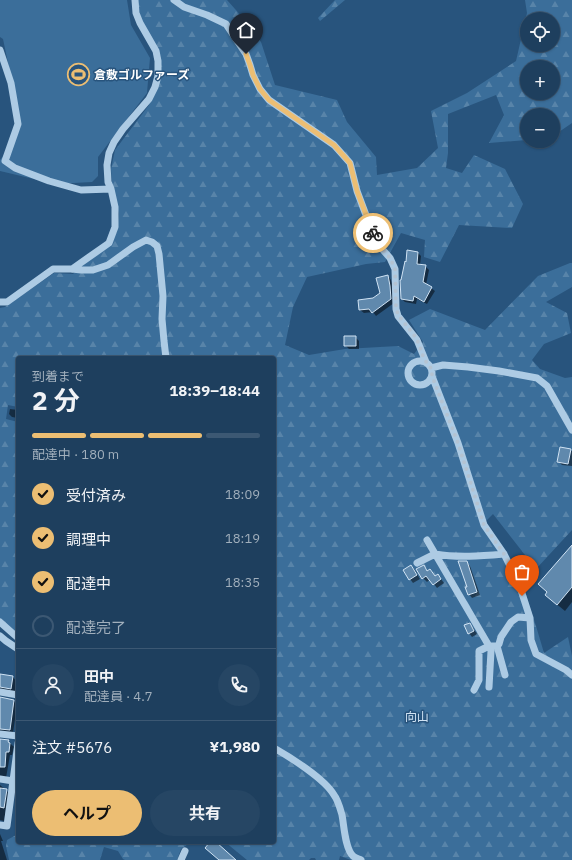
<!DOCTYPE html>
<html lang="ja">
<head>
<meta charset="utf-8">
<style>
	body { margin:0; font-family:"IBM Plex Sans","Noto Sans JP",sans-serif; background:#264664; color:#f1f3f6; height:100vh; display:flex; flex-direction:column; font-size:15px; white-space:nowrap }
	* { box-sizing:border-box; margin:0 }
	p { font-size:13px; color:#a1afbc }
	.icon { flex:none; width:22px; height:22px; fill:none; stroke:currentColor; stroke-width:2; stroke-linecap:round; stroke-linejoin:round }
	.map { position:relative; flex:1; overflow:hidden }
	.details { position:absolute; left:16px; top:356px; width:260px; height:488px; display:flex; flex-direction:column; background:#1e3f5e; border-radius:4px; box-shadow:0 1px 3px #0004,0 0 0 1px #3c5873 }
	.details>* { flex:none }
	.buttons { position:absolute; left:520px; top:12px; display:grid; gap:8px }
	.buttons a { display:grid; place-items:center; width:40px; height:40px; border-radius:50%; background:#1e3f5e; box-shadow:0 1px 3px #0004,0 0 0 1px #3c5873; font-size:20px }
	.pin { position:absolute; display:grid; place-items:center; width:34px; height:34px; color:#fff; margin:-41px -17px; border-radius:50% 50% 50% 0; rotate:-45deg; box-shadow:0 0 4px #0007 }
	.pin .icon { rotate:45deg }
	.courier { position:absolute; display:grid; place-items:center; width:40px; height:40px; margin:-20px; border:3px solid #ecbe73; border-radius:50%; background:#fff; color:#222; box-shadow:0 1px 5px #0007 }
	.overview em { font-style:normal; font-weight:700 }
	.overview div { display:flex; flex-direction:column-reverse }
	.overview { display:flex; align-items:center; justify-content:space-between; height:68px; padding:0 16px }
	h1 { font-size:26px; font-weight:700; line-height:30px }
	.bar { display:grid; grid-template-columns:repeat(4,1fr); gap:6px 4px; align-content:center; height:48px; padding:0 16px }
	.bar i { height:5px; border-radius:3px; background:#3c5873 }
	.bar .current { background:#ecbe73 }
	.bar p { grid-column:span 4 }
	.line { display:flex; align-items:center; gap:10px; padding:0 16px; border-top:1px solid #3c5873 }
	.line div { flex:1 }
	.round { display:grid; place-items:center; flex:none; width:42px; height:42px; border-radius:21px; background:#264664 }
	ol { padding:0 16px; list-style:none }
	li { display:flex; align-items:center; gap:12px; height:44px }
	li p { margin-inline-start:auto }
	li .icon { padding:4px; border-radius:50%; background:#ecbe73; color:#111; stroke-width:4 }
	li:last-child { color:#a1afbc }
	li i { width:22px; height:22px; border:2px solid #3c5873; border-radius:50% }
	.action { display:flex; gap:8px; margin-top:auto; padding:8px 16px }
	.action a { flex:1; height:46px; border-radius:24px; background:#ecbe73; color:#111; font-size:16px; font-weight:700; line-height:46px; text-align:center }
	.action a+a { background:#264664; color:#f1f3f6 }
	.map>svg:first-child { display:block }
</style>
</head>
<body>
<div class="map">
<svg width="572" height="860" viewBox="0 0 572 860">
	<defs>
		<pattern id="forest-firs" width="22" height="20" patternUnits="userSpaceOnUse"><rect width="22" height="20" fill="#3b6e9a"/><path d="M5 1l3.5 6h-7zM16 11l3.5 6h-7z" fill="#5884a9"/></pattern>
	</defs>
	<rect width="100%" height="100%" fill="#28547d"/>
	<path fill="url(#forest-firs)" fill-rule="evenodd" d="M137,0H227L243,18L261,42L275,85L337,100L347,122L376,157L377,175L417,168L438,148L431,111L467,93L516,61L527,13L525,0H572V123L553,136V115H527V140L489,143L504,115L496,95L448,114V153L446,168L462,173L474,155L505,169L523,204L512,228L459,225L440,262L424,257L425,240L401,233L385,262L366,264L307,277L293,307L285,345L309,355L345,349L398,346L414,354L423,342L409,320L430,309L485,330L538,276L570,263H572V287L546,302L567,313L571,333L544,344L532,360L540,369L565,378L572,377V530L536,569L493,514L485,522L520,576L536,626L544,653L568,637L572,656V860H351L340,856L339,860H316L315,858H311L309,860H247L225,842H274V358H18V407L8,405L6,419L18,422V635L0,619V308L5,307L54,273L73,274L117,232L119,214L112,184L111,169L115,150L149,105L161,65L160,54L142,22L138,7ZM527,19H553V45H527ZM527,67H553V93H527Z
		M335,0H345L320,21L318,18Z
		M18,834V842H191L181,849L177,860H125L123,859L118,851L104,847L100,860H9L6,846L7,840Z"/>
	<path fill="#3b6e9a" d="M0,0H127L131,25L150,58L147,93L98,157V176L92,182L55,184L0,171V160L15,141L21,125L3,39L0,37Z"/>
	<path fill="#0007" d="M418,253L421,256L420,265L425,266L429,270L426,285L431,288L435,291L427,304L417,299L416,304L405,302L402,299L407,263Z
		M388,276L391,280L394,291V303L376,316L373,312L364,313L360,310L381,293Z
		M355,337L359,341V349H349L345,345Z
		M10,409L18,410V418L12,417L9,414Z
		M570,450L572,451V466L562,465L558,461Z
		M572,546V602L565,611L554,602Z
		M466,562L470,566L480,595L472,598L469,594Z
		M411,566L415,570L420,579L413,583L410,579Z
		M423,567L428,572L430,570L436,577L438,575L444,583L437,588L430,579L427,582L423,578Z
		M469,624L473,628L477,634L472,637L469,633Z
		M0,675L13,677L16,681L15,692H0Z
		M0,698L14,701L17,705L13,733L0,735Z
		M0,740L8,741L14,747L12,755H10L6,778L0,780Z
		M0,785L10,794L7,803L4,821L0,820Z
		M0,834L3,841H1L7,860H0Z"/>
	<path fill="#6089ad" stroke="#d0e3f4" d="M407,250L418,252L417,264L426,265L423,282L432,287L424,302L414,296L413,301L401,299L400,280H401L405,261L406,262Z
		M388,275L390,286L391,299L372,313L369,309L359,310L358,300L373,298L380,293L376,278Z
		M344,336H356V346H344Z
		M560,447L571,449L568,464L557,462Z
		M572,545V587L557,605L545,595L547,592L538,584Z
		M458,561H467L477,592L468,595L465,587H467Z
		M411,565L417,575L409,580L403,570Z
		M424,565L427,571L430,569L435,576L438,574L441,579L433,585L426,576L422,579L416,569Z
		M470,623L474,631L468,634L464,625Z
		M0,674L13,676L11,689L0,687Z
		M0,697L14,700L10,730L0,729Z
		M0,739L9,740L8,742L10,743L9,752H6L5,767H0Z
		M0,788L7,789L4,808L0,807Z
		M210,842H216L236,860H219L205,848Z"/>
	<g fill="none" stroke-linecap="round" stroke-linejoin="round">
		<path stroke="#adcbe4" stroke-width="7" d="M174,0L184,7L207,15L226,24L246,54L250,65L253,75L260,89L269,100L334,145L350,163L357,191L376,242L390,258L395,269L396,309L398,316L417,340L426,362
			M0,50L11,83L18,124L5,161L15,168L49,181L81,190L111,189
			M72,269L109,243L115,227V207L111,189L108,182L107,165L109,153L114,142L123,129L149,99L155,87L158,76V61L156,51L140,23L136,13L135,0
			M0,302H7L53,269H72L81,270H93L108,265L133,247L146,240L152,242L157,246L159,254L163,296L162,319L164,341L166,358
			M408 373a12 12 0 1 1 24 0a12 12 0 1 1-24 0Z
			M431,368L443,365L468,367L499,371L537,378L547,386L572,430
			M432,376L458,443L484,525L504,554L519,584L530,618L531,640L536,654L566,670L572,675
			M427,540L489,646L479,651V680L474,690
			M417,563L435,554C458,558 481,556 504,554
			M0,622L18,638
			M0,636L6,641L18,649
			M497,646L499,644L501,637L511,622L518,617L530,618
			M489,687L491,651L489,646H497L505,675
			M0,692L18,695
			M0,734L18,736
			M274,748C290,757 325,779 334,795C338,800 340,808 342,815C344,825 345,849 353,856C355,858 359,859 361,860
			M0,779L13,781
			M0,825L7,826L18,743
			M181,860L185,851"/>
	</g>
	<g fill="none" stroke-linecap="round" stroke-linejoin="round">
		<path stroke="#b4c3d2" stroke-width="4" stroke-dasharray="0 7.2" d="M373,233L376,242L390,258L395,269L396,309C400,321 411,329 417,340C421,347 422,357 427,363C431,368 432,369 432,376L458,443L484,525L504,554L519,584L522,596"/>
		<path stroke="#ecbe73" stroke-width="5" d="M246,54L250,65L253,75L260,89L269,100L334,145L350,163L357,191L373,233"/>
	</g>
	<defs>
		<symbol id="stadium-ring" viewBox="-11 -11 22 22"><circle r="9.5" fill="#28547d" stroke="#ecbe73" stroke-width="1.5"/><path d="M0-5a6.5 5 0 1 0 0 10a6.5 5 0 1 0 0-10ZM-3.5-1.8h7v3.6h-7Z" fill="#ecbe73"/></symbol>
	</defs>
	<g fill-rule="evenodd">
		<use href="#stadium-ring" x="66" y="62" width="25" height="25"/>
	</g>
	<g text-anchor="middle" stroke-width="3" stroke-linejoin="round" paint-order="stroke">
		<g font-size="12" font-weight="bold" fill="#fff" stroke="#28547d" text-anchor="start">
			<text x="94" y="79">倉敷ゴルファーズ</text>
		</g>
		<g font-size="12" fill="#d0e3f4" stroke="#28547d">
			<text x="417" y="721">向山</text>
		</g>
	</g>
</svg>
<div class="buttons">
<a><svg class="icon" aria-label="locate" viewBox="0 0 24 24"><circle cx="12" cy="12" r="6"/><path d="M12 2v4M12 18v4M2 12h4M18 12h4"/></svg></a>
<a>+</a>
<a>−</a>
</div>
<div class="pin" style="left:522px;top:596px;background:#ea580c"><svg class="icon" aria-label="bag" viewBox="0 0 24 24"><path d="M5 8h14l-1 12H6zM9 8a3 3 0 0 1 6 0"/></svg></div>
<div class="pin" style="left:246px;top:54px;background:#1f2937"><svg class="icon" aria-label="home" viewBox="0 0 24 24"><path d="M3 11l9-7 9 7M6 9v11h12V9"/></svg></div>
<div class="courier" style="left:373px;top:233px"><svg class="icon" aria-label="bike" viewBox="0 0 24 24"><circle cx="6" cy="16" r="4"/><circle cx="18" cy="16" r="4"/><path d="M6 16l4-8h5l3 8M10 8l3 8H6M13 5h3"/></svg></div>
<section class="details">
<div class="overview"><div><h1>2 分</h1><p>到着まで</p></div><em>18:39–18:44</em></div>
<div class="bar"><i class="current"></i><i class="current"></i><i class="current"></i><i></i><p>配達中 · 180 m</p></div>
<ol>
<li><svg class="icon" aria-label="check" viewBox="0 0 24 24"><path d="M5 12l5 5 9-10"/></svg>受付済み<p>18:09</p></li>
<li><svg class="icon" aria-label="check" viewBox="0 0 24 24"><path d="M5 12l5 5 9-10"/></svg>調理中<p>18:19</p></li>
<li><svg class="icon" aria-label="check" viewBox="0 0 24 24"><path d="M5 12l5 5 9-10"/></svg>配達中<p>18:35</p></li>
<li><i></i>配達完了</li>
</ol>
<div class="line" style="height:72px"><a class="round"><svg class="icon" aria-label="person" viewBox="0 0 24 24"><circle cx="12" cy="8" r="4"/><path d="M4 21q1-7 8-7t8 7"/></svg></a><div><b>田中</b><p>配達員 · 4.7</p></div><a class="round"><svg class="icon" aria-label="phone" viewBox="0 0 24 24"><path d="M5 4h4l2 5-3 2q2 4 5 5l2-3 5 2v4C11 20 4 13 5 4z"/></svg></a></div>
<div class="line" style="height:52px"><div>注文 #5676</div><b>¥1,980</b></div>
<div class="action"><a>ヘルプ</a><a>共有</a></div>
</section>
</div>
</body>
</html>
